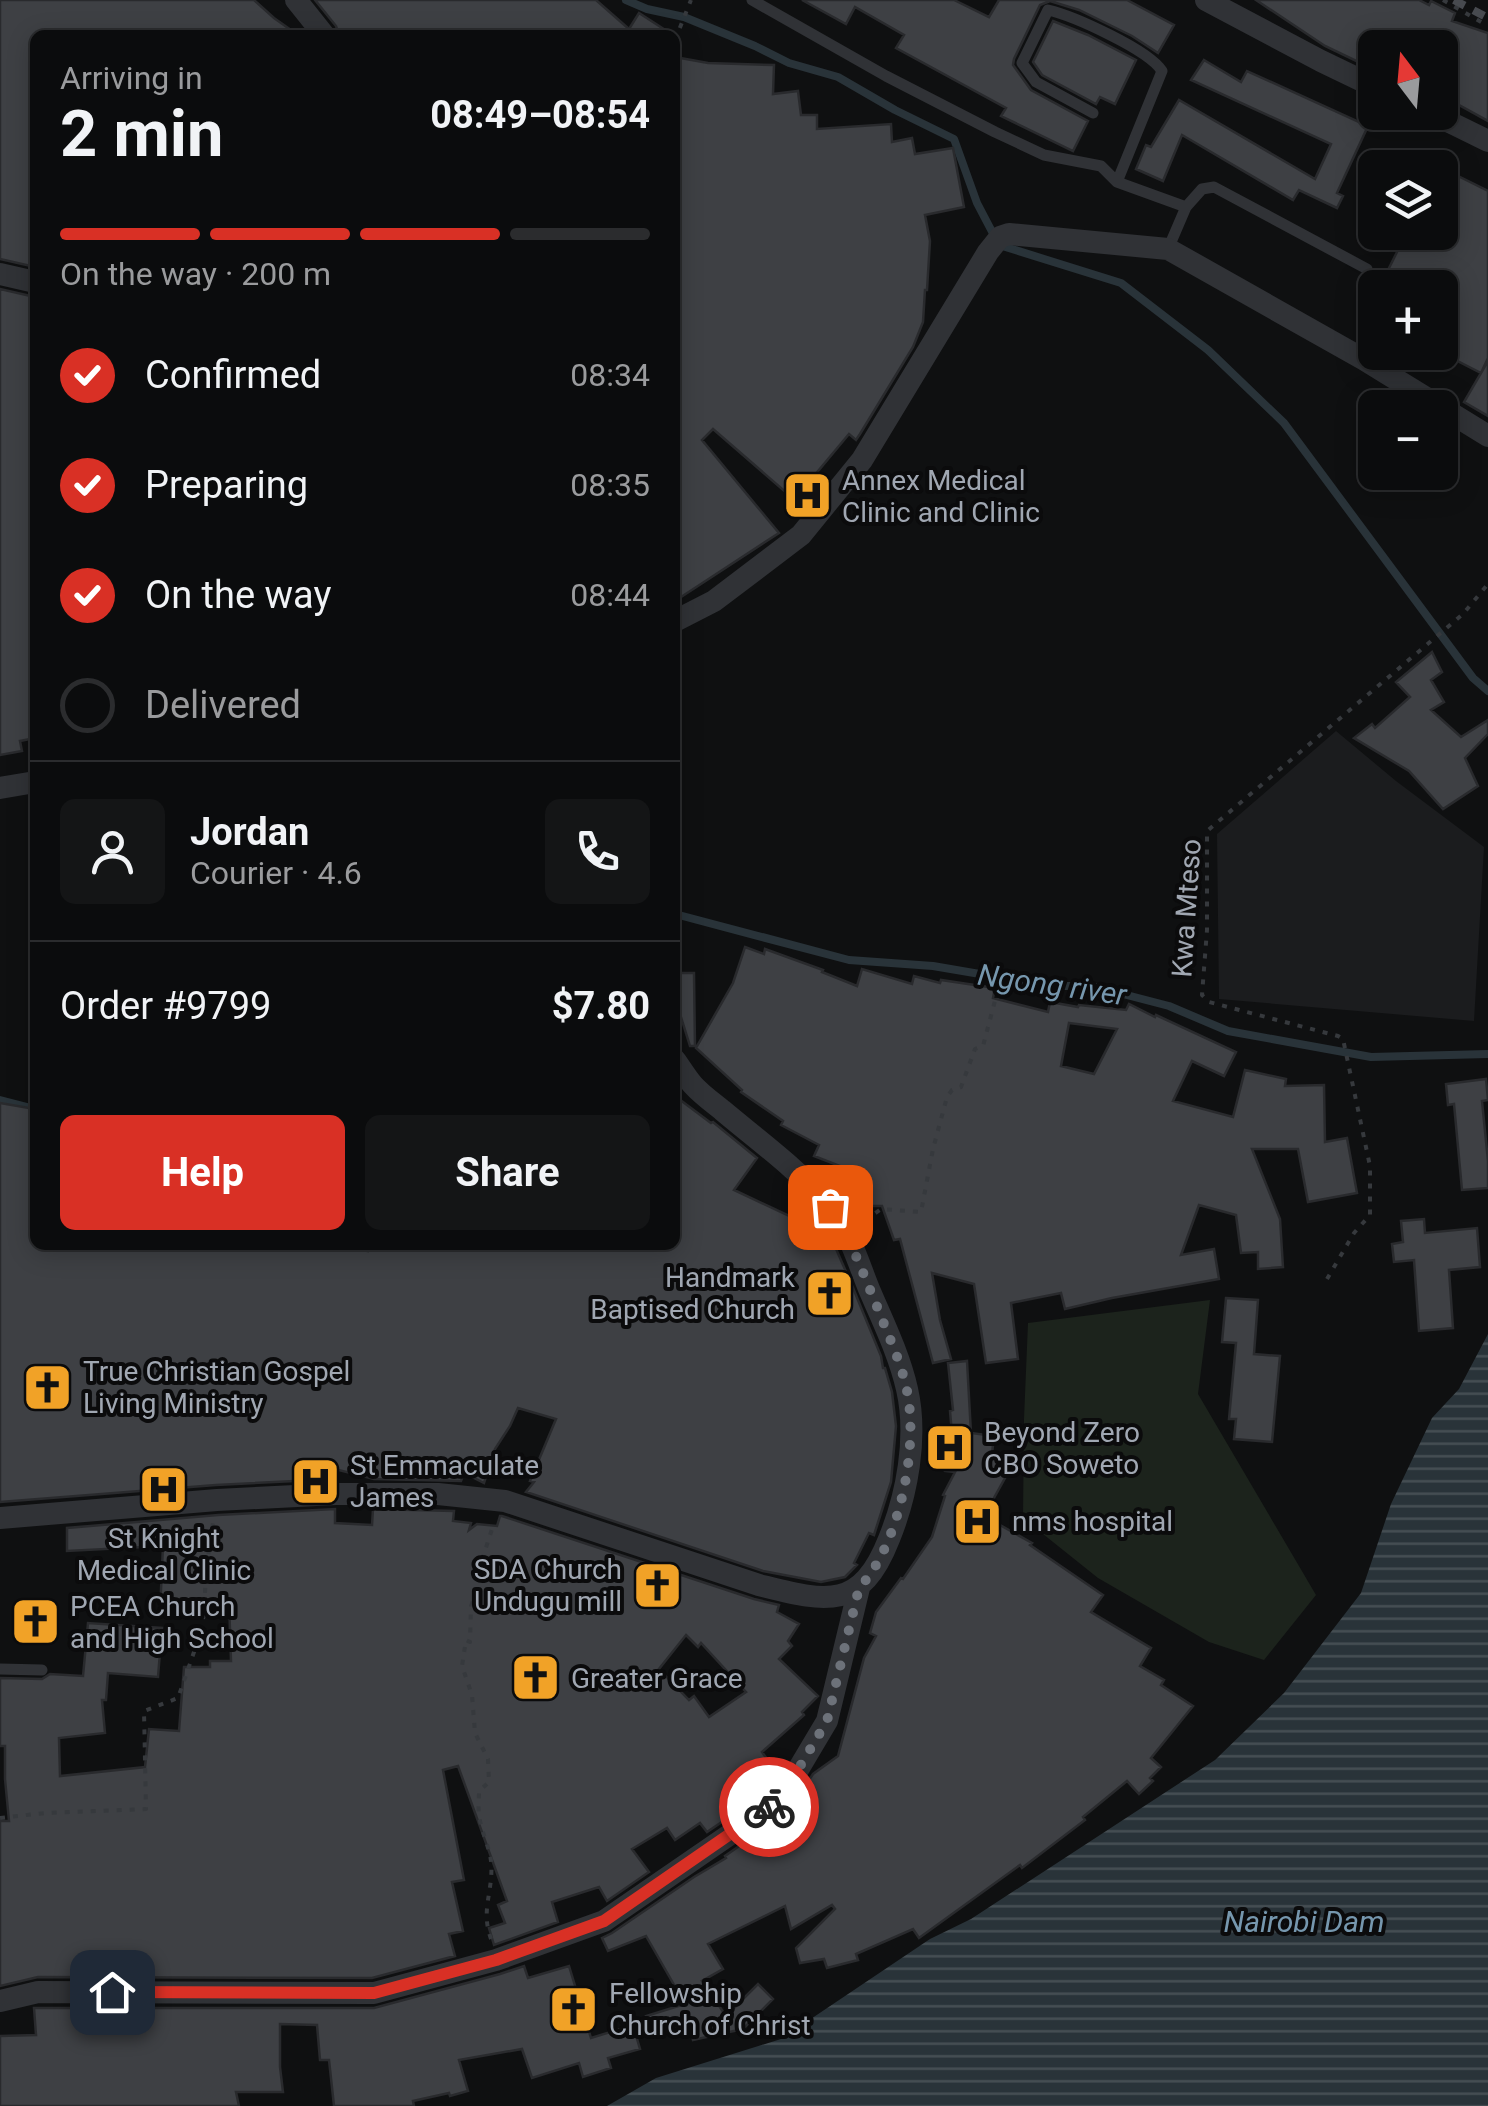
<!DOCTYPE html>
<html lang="en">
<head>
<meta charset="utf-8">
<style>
	body { margin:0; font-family:Roboto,sans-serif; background:#141516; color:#f1f3f6; height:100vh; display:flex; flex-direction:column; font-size:38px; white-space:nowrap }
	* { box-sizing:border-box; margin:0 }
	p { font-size:32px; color:#9a9b9d }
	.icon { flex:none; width:55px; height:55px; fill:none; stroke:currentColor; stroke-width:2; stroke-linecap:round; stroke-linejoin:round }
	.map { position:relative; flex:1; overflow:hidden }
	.sheet { position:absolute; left:30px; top:30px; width:650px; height:1220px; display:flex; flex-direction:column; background:#0b0c0d; border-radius:15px; box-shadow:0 5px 25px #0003,0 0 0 2px #2b2c2e }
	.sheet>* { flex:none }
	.needle { width:65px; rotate:344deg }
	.fabs { position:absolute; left:1358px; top:30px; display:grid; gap:20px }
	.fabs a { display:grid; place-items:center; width:100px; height:100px; border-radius:15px; background:#0b0c0d; box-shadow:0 5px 25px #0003,0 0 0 2px #2b2c2e; font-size:50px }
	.pin { position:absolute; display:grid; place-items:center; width:85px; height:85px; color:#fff; margin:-42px; border-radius:20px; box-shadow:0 5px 15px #0006 }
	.courier { position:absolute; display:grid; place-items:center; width:100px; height:100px; margin:-50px; border:8px solid #d93025; border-radius:50%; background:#fff; color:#222; box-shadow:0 2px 12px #0007 }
	.overview em { font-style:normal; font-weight:700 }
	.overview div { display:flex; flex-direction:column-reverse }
	.overview { display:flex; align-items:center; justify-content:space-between; height:170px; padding:0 30px }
	h1 { font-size:65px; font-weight:700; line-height:75px }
	.bar { display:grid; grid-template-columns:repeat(4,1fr); gap:15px 10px; align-content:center; height:120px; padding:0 30px }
	.bar i { height:12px; border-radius:8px; background:#2b2c2e }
	.bar .on { background:#d93025 }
	.bar p { grid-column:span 4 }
	.line { display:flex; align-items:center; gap:25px; padding:0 30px; border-top:2px solid #2b2c2e }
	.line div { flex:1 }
	.round { display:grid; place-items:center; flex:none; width:105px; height:105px; border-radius:15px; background:#141516 }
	ol { padding:0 30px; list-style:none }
	li { display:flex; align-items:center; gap:30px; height:110px }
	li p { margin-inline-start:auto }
	li .icon { padding:10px; border-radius:50%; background:#d93025; color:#fff; stroke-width:4 }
	li:last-child { color:#9a9b9d }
	li i { width:55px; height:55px; border:5px solid #2b2c2e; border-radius:50% }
	.primary-button { display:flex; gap:20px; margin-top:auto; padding:20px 30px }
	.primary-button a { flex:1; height:115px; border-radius:15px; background:#d93025; color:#fff; font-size:40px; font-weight:700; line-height:115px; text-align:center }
	.primary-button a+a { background:#141516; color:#f1f3f6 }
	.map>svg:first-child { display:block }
</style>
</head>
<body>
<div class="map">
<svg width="1488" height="2106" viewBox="0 0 1488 2106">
	<defs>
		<pattern id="water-rules" width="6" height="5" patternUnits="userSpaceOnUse" patternTransform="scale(2.5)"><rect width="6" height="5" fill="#293339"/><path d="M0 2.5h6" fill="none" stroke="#454e53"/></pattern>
	</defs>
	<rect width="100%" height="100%" fill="#0f1011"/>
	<path fill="#1b1c1e" d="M1336,731L1396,781L1484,847L1474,1021L1219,999L1217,834Z"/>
	<path fill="#1c231c" d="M1210,1300L1198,1394L1316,1595L1264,1660L1209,1642L1098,1578L1023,1518L1024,1419L1028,1323Z"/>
	<path fill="url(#water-rules)" d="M1488,1334V2106H607L656,2078L781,2039L930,1939L971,1919L1215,1760L1284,1693L1361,1593L1391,1504L1432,1418L1459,1389Z"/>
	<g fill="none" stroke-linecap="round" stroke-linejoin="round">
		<path stroke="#293339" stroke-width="8" d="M626,0L647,9L684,17L755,46L789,63L838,77L895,110L954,139L977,203L999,245L1121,283L1208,350L1284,423L1473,678L1488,691
			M675,914L849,960L933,966L1050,986H1092L1169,1006L1228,1031L1371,1057L1488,1054
			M0,1100L35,1109"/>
	</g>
	<path fill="#3e4044" stroke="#292a2d" stroke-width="2.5" fill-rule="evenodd" d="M0,0H254L274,18L298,35H35V267L0,259Z
		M315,0H596L629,29L639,13L673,35H339L336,26Z
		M802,0H954L989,17L999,0H1127L1174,25L1158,53L1132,36L1079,10L1050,1L1040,5L1014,59L1013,65L1031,90L1088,121L1073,151L1001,116L1006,108L896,48L904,35L855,7L846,24Z
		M1256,0H1419L1429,5L1431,1L1455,13L1452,21L1488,33V121L1457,104L1455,108L1440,101V48H1375V70L1325,46Z
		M1053,21L1088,35L1136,60L1115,104L1100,97L1096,104L1042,75L1033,62Z
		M675,57L708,63L774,65L773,94L798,91L801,115H817V129L891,124L892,142L912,138L915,154L953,148L964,207L925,215L930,241L927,290H925L923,322L913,347L860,434L856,440L849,434L809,482L818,491L804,508L713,429L702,440L779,533L675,601Z
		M1204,60L1241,82L1247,71L1368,126L1337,193L1343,196L1337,208L1299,190L1293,200L1182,135L1163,181L1136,169L1146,145L1151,147L1179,100L1315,179L1331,144L1191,80Z
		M1440,167L1488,191V358L1481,373L1440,352V288H1379L1407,232H1440Z
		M0,289L35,297V738L20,741L22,751L0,755Z
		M1488,361V416L1464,402Z
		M1432,652L1442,672L1431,680L1444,702L1431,710L1461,737L1488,720V734L1465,758L1478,786L1443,809L1409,771L1354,738L1372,724L1375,728L1410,697L1396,682Z
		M745,947L764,954L765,949L823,970L822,972L857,986L862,969L912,984L914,976L940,983L941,980L995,988L993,998L1048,1012L1050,1002L1078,1007L1079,1005L1126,1010L1129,1004L1155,1017L1156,1015L1236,1052L1224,1076L1192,1061L1173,1101L1233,1117L1245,1070L1286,1079L1285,1086L1324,1085L1325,1142L1347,1138L1357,1193L1308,1202L1298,1149H1252L1280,1219L1283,1267L1258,1269V1252L1241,1253L1236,1215L1199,1205L1181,1255L1214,1249L1219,1279L1112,1298L1065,1309L1061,1293L1011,1303L1018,1359L986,1363L974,1284L932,1273L940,1320L951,1359L933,1363L900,1239L894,1240L882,1206H870L858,1179L839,1176L840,1166L814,1156L819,1145L781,1125L783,1121L741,1092L742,1090L696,1048L733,983ZM1069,1023L1117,1029L1094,1074L1061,1066Z
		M675,973H694L695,1046H690L675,998Z
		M1486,1079L1488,1100L1482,1101L1488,1161V1188L1462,1190L1454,1104L1448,1105L1446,1084Z
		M675,1096L711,1123L713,1122L757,1158L734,1190L830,1235L847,1274L846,1284L851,1283L881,1356L883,1368H885L892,1392L896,1426L891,1482L874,1535L869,1533L854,1563L857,1565L845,1577L821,1582L763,1571L526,1492L534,1482L530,1481L556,1419L518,1408L510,1426L495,1449L484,1483L464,1473L461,1481L374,1479L335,1469V1479L216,1485L0,1502V1103L35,1109V1245H334L368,1251L370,1245H675Z
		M1424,1219L1425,1233L1477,1228L1480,1267L1449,1270L1453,1328L1419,1331L1414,1260L1394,1262L1392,1244L1403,1242L1401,1221Z
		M1226,1298L1258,1300L1254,1354L1280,1356L1272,1442L1234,1439L1236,1419H1229L1236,1343L1222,1342Z
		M967,1361L971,1433L994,1436L992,1454L1002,1455L1001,1467L1010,1469L984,1516L1032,1543L1030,1545L1103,1595L1091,1612L1151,1648L1140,1666L1164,1680L1161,1685L1193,1706L1151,1758L1161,1767L1150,1778L1153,1781L1139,1794L1127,1781L1083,1817L1085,1820L1022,1868L1020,1865L919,1938L913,1929L856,1954L858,1960L827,1968L824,1959L800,1963L796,1948L835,1909L832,1905L791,1929L785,1906L708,1944L723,1969L702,1981L726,2016L758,1984L773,1999L743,2029L693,2040L689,2023L651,2035L646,2016L685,2004L646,1936L608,1951L602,1938L612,1933L694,1877L726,1858L725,1856L788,1812L813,1774L838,1756L864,1658L876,1636L870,1633L876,1612L901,1578L903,1579L932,1537L945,1496L943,1495L955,1472L945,1471L947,1455L937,1454L940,1433L952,1434L950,1411L953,1410L948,1363Z
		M335,1509V1523L372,1525L373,1509L454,1511L453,1521L471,1523L469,1530L477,1524L497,1526L500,1516H502L754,1599L779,1605L777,1612L799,1624L788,1641L792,1646L779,1659L818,1696L802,1712L804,1715L762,1752L778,1774L769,1790L707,1832L700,1823L675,1840L667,1828L632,1849L649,1872L607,1901L599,1887L552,1902L558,1922L494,1945L489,1928L505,1923L498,1905L507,1901L458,1766L443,1770L464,1880L452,1882L463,1931L449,1934L455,1956L372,1978L38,1977L0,1986V1821H9L5,1779V1746H0V1678L42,1679L50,1674L83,1676L88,1623L162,1628L158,1677L108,1673L106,1700H102L105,1733L59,1738L60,1776L145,1767L149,1729L179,1731L184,1667H210V1661H231L229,1600L188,1608V1612L160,1611L163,1546L67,1551V1528L218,1515ZM686,1635L698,1647L701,1643L746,1692L709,1717L694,1696L689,1700L659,1669Z
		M524,1966L528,1978L569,1966L591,2038L633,2025L640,2049L608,2058L611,2068L583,2077L579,2063L532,2078L522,2049L459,2060L468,2091L450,2096L449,2093L413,2101L414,2106H334L329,2060H320L317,2025L280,2024V2067L283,2092H236L239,2106H0V2036L36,2035L34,2008H374L500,1974Z"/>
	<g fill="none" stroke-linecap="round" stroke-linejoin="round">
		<path stroke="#36393d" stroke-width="4" stroke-dasharray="5 8" stroke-linecap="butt" d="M1443,0L1488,26
			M675,40L691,0
			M865,1221L881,1209L921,1212L933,1149L947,1097L952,1090L961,1087L975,1049L983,1046L1001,978
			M1327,1279L1354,1233L1370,1215V1166L1343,1039L1338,1036L1209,1002L1202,995L1207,930V831L1463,614L1488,584
			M0,1818L45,1813L146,1809L144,1711L178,1698L194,1652L204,1615L206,1570L213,1523
			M491,1939C480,1909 494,1891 491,1861C489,1846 481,1831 479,1815C478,1807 479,1799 479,1791L489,1782L488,1759L475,1733L472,1695L462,1666L466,1640L470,1642L471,1606L484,1574L479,1569L494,1523"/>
		<path stroke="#303236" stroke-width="11" d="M752,0L886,76L995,132L1044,155L1101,166L1117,182L1186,207L1168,249
			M1093,113L1036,82L1022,63L1048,10C1074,16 1149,50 1162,71L1117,182
			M1186,207L1202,189L1214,187L1367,269
			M0,1669L42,1670"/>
		<path stroke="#303236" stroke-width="22" d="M296,0L324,35
			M1206,0L1321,61L1375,87
			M1429,112L1488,141
			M0,274L35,282
			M675,621L714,601L801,535L862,460L988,252L1000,237L1009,234L1168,249L1363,359L1488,436
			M0,788L35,782
			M0,1518L217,1500L336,1494H438L505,1501L759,1585C824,1601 860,1613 889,1539C907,1495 918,1437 907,1389C899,1354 883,1322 869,1289C858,1262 849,1230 830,1207C803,1173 755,1138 722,1110C712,1102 701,1094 693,1085C686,1077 681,1068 675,1060
			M0,2001L38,1992L374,1993L496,1960L604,1921L780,1800L827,1721L859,1588"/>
		<path stroke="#474a4f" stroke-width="8" stroke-dasharray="12 10" stroke-linecap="butt" d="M1454,0L1488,18"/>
	</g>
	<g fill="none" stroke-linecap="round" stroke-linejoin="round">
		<path stroke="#6d727a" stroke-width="10" stroke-dasharray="0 18" d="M769,1807L780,1800L827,1721L859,1588C899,1546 919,1448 907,1391C901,1361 887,1333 876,1304C862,1271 850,1237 830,1207"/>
		<path stroke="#d93025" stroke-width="12" d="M112,1992L374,1993L496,1960L604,1921L769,1807"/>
	</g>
	<defs>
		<symbol id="hospital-square" viewBox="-11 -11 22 22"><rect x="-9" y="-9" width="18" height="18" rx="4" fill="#f1a227" stroke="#0b0b0c"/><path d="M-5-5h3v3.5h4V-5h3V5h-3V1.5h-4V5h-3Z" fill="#111"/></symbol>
		<symbol id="church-square" viewBox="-11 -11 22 22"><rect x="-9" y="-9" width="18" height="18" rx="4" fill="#f1a227" stroke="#0b0b0c"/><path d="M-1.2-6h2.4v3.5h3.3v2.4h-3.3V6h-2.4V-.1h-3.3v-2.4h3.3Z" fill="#111"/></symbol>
	</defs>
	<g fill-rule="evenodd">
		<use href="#hospital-square" x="780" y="468" width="55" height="55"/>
		<use href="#church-square" x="802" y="1266" width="55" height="55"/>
		<use href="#church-square" x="20" y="1360" width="55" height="55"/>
		<use href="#hospital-square" x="922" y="1420" width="55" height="55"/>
		<use href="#hospital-square" x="288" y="1454" width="55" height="55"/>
		<use href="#hospital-square" x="136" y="1462" width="55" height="55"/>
		<use href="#hospital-square" x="950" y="1494" width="55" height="55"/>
		<use href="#church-square" x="630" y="1558" width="55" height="55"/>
		<use href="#church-square" x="8" y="1594" width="55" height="55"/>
		<use href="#church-square" x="508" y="1650" width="55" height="55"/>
		<use href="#church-square" x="546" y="1982" width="55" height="55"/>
	</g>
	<g text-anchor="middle" stroke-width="8" stroke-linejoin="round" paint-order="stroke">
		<g font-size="28" fill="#a0a7b2" stroke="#0b0b0c" text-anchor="start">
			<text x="842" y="490">Annex Medical<tspan x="842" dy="32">Clinic and Clinic</tspan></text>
			<text x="795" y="1287" text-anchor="end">Handmark<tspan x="795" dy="32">Baptised Church</tspan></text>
			<text x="83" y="1381">True Christian Gospel<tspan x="83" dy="32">Living Ministry</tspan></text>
			<text x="984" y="1442">Beyond Zero<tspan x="984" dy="32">CBO Soweto</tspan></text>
			<text x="350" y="1475">St Emmaculate<tspan x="350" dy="32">James</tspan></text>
			<text x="1012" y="1531">nms hospital</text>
			<text x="164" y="1548" text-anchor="middle">St Knight<tspan x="164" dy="32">Medical Clinic</tspan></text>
			<text x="622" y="1579" text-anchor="end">SDA Church<tspan x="622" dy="32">Undugu mill</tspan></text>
			<text x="70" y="1616">PCEA Church<tspan x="70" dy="32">and High School</tspan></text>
			<text x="571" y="1688">Greater Grace</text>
			<text x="609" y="2003">Fellowship<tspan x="609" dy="32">Church of Christ</tspan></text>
		</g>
		<g font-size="28" fill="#a0a7b2" stroke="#0b0b0c">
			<text transform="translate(1186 908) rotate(-86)" y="10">Kwa Mteso</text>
		</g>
		<g font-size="30" font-style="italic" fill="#7697ae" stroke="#0b0b0c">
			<text transform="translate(1052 985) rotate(8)" y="10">Ngong river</text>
			<text x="1304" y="1932">Nairobi Dam</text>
		</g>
	</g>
</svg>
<div class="fabs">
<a><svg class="needle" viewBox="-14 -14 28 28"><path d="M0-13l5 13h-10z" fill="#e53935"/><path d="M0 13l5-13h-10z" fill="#9a9b9d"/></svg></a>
<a><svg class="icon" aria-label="layers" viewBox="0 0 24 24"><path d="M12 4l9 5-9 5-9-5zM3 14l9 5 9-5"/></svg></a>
<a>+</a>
<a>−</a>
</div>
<div class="pin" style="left:830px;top:1207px;background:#ea580c"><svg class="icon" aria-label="bag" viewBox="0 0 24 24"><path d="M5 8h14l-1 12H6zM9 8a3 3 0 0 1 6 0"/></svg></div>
<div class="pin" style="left:112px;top:1992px;background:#1f2937"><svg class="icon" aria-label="home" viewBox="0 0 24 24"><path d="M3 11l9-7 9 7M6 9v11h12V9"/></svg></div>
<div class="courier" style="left:769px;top:1807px"><svg class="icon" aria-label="bike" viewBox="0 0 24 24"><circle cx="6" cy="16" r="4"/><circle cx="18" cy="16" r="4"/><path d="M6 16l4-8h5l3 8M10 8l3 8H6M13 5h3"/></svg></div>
<section class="sheet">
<div class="overview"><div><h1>2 min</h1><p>Arriving in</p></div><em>08:49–08:54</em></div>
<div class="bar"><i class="on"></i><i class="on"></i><i class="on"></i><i></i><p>On the way · 200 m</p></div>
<ol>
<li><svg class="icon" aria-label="check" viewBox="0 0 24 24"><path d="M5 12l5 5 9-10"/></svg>Confirmed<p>08:34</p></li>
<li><svg class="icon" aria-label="check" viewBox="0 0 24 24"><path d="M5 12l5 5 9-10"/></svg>Preparing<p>08:35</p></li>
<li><svg class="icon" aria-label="check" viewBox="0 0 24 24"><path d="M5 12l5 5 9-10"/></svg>On the way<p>08:44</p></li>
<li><i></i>Delivered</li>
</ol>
<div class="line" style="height:180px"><a class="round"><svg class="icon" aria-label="person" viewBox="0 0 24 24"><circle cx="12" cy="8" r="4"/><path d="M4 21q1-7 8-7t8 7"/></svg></a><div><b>Jordan</b><p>Courier · 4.6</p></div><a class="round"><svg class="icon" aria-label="phone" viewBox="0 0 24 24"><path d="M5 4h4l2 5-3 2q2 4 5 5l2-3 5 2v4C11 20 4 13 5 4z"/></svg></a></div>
<div class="line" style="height:130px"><div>Order #9799</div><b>$7.80</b></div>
<div class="primary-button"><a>Help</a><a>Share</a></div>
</section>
</div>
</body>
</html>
